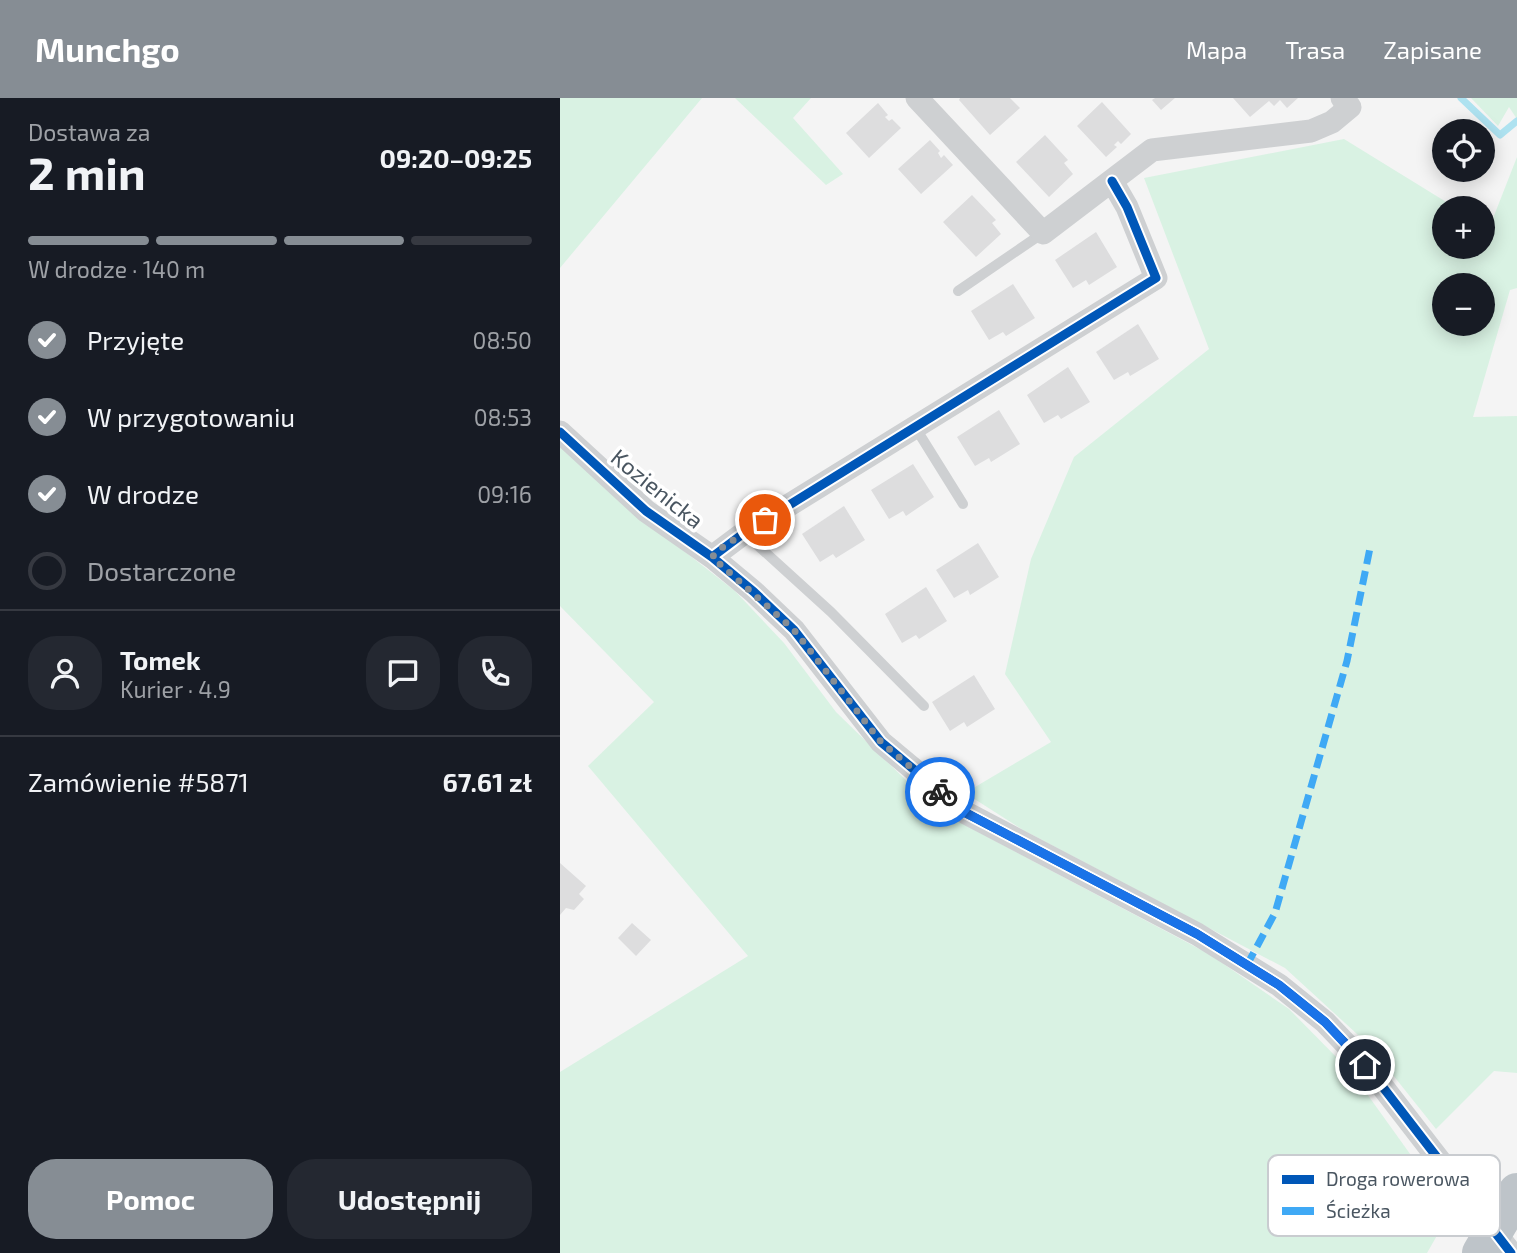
<!DOCTYPE html>
<html lang="pl">
<head>
<meta charset="utf-8">
<style>
	body { margin:0; font-family:"Exo 2",sans-serif; background:#242831; color:#f1f3f6; height:100vh; display:flex; flex-direction:column; font-size:26px; white-space:nowrap }
	* { box-sizing:border-box; margin:0 }
	p { font-size:23px; color:#9ea1a6 }
	.icon { flex:none; width:38px; height:38px; fill:none; stroke:currentColor; stroke-width:2; stroke-linecap:round; stroke-linejoin:round }
	.map { position:relative; flex:1; overflow:hidden }
	.drawer { display:flex; flex-direction:column; background:#171b24; width:560px }
	.drawer>* { flex:none }
	.tools { position:absolute; left:872px; top:21px; display:grid; gap:14px }
	.tools a { display:grid; place-items:center; width:63px; height:63px; border-radius:50%; background:#171b24; box-shadow:0 4px 18px #0003; font-size:35px }
	.pin { position:absolute; display:grid; place-items:center; width:60px; height:60px; color:#fff; margin:-30px; border:4px solid #fff; border-radius:50%; box-shadow:0 2px 7px #0007 }
	.courier { position:absolute; display:grid; place-items:center; width:70px; height:70px; margin:-35px; border:5px solid #1a73e8; border-radius:50%; background:#fff; color:#222; box-shadow:0 2px 9px #0007 }
	.overview em { font-style:normal; font-weight:700 }
	.overview div { display:flex; flex-direction:column-reverse }
	.overview { display:flex; align-items:center; justify-content:space-between; height:119px; padding:0 28px }
	h1 { font-size:46px; font-weight:700; line-height:52px }
	.bar { display:grid; grid-template-columns:repeat(4,1fr); gap:10px 7px; align-content:center; height:84px; padding:0 28px }
	.bar i { height:9px; border-radius:5px; background:#363941 }
	.bar .current { background:#868d94 }
	.bar p { grid-column:span 4 }
	.line { display:flex; align-items:center; gap:18px; padding:0 28px; border-top:2px solid #363941 }
	.line div { flex:1 }
	.round { display:grid; place-items:center; flex:none; width:74px; height:74px; border-radius:28px; background:#242831 }
	ol { padding:0 28px; list-style:none }
	li { display:flex; align-items:center; gap:21px; height:77px }
	li p { margin-inline-start:auto }
	li .icon { padding:7px; border-radius:50%; background:#868d94; color:#fff; stroke-width:4 }
	li:last-child { color:#9ea1a6 }
	li i { width:38px; height:38px; border:4px solid #363941; border-radius:50% }
	.primary-button { display:flex; gap:14px; margin-top:auto; padding:14px 28px }
	.primary-button a { flex:1; height:80px; border-radius:28px; background:#868d94; color:#fff; font-size:28px; font-weight:700; line-height:80px; text-align:center }
	.primary-button a+a { background:#242831; color:#f1f3f6 }
	header { display:flex; align-items:center; gap:42px; box-sizing:border-box; height:98px; padding:0 35px; background:#868d94; color:#fff }
	header strong { font-size:33px }
	nav { display:flex; gap:38px; margin-inline-start:auto; font-size:24px }
	main { display:flex; flex:1; min-height:0 }
	.map>svg:first-child { display:block }
</style>
</head>
<body>
<header>
<strong>Munchgo</strong>
<nav><a>Mapa</a><a>Trasa</a><a>Zapisane</a></nav>
</header>
<main>
<section class="drawer">
<div class="overview"><div><h1>2 min</h1><p>Dostawa za</p></div><em>09:20–09:25</em></div>
<div class="bar"><i class="current"></i><i class="current"></i><i class="current"></i><i></i><p>W drodze · 140 m</p></div>
<ol>
<li><svg class="icon" aria-label="check" viewBox="0 0 24 24"><path d="M5 12l5 5 9-10"/></svg>Przyjęte<p>08:50</p></li>
<li><svg class="icon" aria-label="check" viewBox="0 0 24 24"><path d="M5 12l5 5 9-10"/></svg>W przygotowaniu<p>08:53</p></li>
<li><svg class="icon" aria-label="check" viewBox="0 0 24 24"><path d="M5 12l5 5 9-10"/></svg>W drodze<p>09:16</p></li>
<li><i></i>Dostarczone</li>
</ol>
<div class="line" style="height:126px"><a class="round"><svg class="icon" aria-label="person" viewBox="0 0 24 24"><circle cx="12" cy="8" r="4"/><path d="M4 21q1-7 8-7t8 7"/></svg></a><div><b>Tomek</b><p>Kurier · 4.9</p></div><a class="round"><svg class="icon" aria-label="chat" viewBox="0 0 24 24"><path d="M4 5h16v11H9l-5 4z"/></svg></a><a class="round"><svg class="icon" aria-label="phone" viewBox="0 0 24 24"><path d="M5 4h4l2 5-3 2q2 4 5 5l2-3 5 2v4C11 20 4 13 5 4z"/></svg></a></div>
<div class="line" style="height:91px"><div>Zamówienie #5871</div><b>67.61 zł</b></div>
<div class="primary-button"><a>Pomoc</a><a>Udostępnij</a></div>
</section>
<div class="map">
<svg width="957" height="1155" viewBox="0 0 957 1155">
	<rect width="100%" height="100%" fill="#f4f4f4"/>
	<path fill="#d9f2e3" fill-rule="evenodd" d="M0,0H142L0,170Z
		M175,0H251L233,20L283,76L266,87Z
		M911,0H957V21L949,9L938,28Z
		M784,41L896,110H884V149H922V125L930,128L957,59V190L950,192L913,319L957,318V975L934,973L876,1031L809,947L725,870L463,732L405,695L491,644L445,576L471,461L514,359L649,251L584,80ZM884,187H922V226H884Z
		M0,348L101,435L175,493L224,545L276,614L353,689L407,728L649,856L729,911L792,975L891,1113L867,1155H0V974L188,858L28,668L94,604L0,508Z"/>
	<g fill="none" stroke-linecap="round" stroke-linejoin="round">
		<path stroke="#aee2f0" stroke-width="7" d="M901,0L940,37L957,23"/>
	</g>
	<path fill="#ddddde" d="M400,0H450L460,10L430,37L399,2Z
		M595,0H615L601,12L592,2Z
		M673,0H738L727,10L720,2L714,8L709,3L690,19Z
		M542,4L571,36L561,46L558,43L554,47L557,49L546,59L517,28Z
		M318,5L328,17L325,19L329,23L332,21L341,30L309,60L286,35Z
		M485,37L508,62L504,65L513,76L489,99L456,64Z
		M370,42L380,53L378,55L381,60L384,57L393,67L361,96L338,71Z
		M412,97L436,122L432,125L441,136L416,159L383,124Z
		M536,134L557,169L529,187L526,182L513,190L495,162Z
		M453,186L475,220L446,238L443,234L429,242L411,213Z
		M578,226L599,261L570,278L568,274L554,282L536,254Z
		M508,269L530,304L501,321L498,317L484,325L467,297Z
		M439,312L460,346L431,364L429,360L415,368L397,339Z
		M353,366L374,399L346,418L343,413L329,421L311,392Z
		M284,408L305,442L276,460L273,456L260,464L242,436Z
		M418,445L439,479L410,497L408,492L394,500L376,472Z
		M366,489L387,523L359,541L356,537L342,545L325,516Z
		M414,577L435,611L407,629L404,624L390,633L372,604Z
		M0,765L26,788L19,796L24,801L14,812L6,810L0,817Z
		M72,825L91,842L76,858L58,840Z"/>
	<g fill="none" stroke-linecap="round" stroke-linejoin="round">
		<path stroke="#ced0d2" stroke-width="10" d="M398,193L483,135
			M355,329L403,406
			M184,435L271,514L364,608"/>
		<path stroke="#ced0d2" stroke-width="23" d="M357,0L483,135L592,52L751,33L772,24L790,9L782,0
			M0,334L86,413L152,459L194,494L234,532L321,644L406,715L637,836L719,887L765,924L805,966L951,1155
			M152,459L184,435L596,180L567,109L552,83"/>
		<path stroke="#bec4c9" stroke-width="38" d="M921,1155L957,1094"/>
		<path stroke="#3fa9f5" stroke-width="7" stroke-dasharray="14 7" stroke-linecap="butt" d="M687,867L715,815L787,563L810,450"/>
		<defs>
			<path id="cycleway" d="M0,334L86,413L152,459L194,494L234,532L321,644L406,715L637,836L719,887L765,924L805,966L951,1155
				M152,459L184,435L596,180L567,109L552,83"/>
		</defs>
		<use href="#cycleway" stroke="#fff" stroke-width="13"/>
		<use href="#cycleway" stroke="#0057b8" stroke-width="9"/>
	</g>
	<g fill="none" stroke-linecap="round" stroke-linejoin="round">
		<path stroke="#868d94" stroke-width="7" stroke-dasharray="0 12.6" d="M205,422L164,448L152,459L234,532L321,644L380,694"/>
		<path stroke="#1a73e8" stroke-width="9" d="M380,694L406,715L637,836L719,887L765,924L805,967"/>
	</g>
	<g text-anchor="middle" stroke-width="7" stroke-linejoin="round" paint-order="stroke">
		<g font-size="23" fill="#4a5661" stroke="#fff">
			<text transform="translate(97 391) rotate(39)" y="8">Kozienicka</text>
		</g>
	</g>
	<rect x="708" y="1057" width="232" height="81" rx="10" fill="#fff" stroke="#c9ccd0" stroke-width="2"/>
	<rect x="722" y="1077" width="32" height="9" fill="#0057b8"/>
	<rect x="722" y="1109" width="32" height="8" fill="#3fa9f5"/>
	<g font-size="19" fill="#4a5661">
		<text x="766" y="1088">Droga rowerowa</text>
		<text x="766" y="1120">Ścieżka</text>
	</g>
</svg>
<div class="tools">
<a><svg class="icon" aria-label="locate" viewBox="0 0 24 24"><circle cx="12" cy="12" r="6"/><path d="M12 2v4M12 18v4M2 12h4M18 12h4"/></svg></a>
<a>+</a>
<a>−</a>
</div>
<div class="pin" style="left:205px;top:422px;background:#ea580c"><svg class="icon" aria-label="bag" viewBox="0 0 24 24"><path d="M5 8h14l-1 12H6zM9 8a3 3 0 0 1 6 0"/></svg></div>
<div class="pin" style="left:805px;top:967px;background:#1f2937"><svg class="icon" aria-label="home" viewBox="0 0 24 24"><path d="M3 11l9-7 9 7M6 9v11h12V9"/></svg></div>
<div class="courier" style="left:380px;top:694px"><svg class="icon" aria-label="bike" viewBox="0 0 24 24"><circle cx="6" cy="16" r="4"/><circle cx="18" cy="16" r="4"/><path d="M6 16l4-8h5l3 8M10 8l3 8H6M13 5h3"/></svg></div>
</div>
</main>
</body>
</html>
